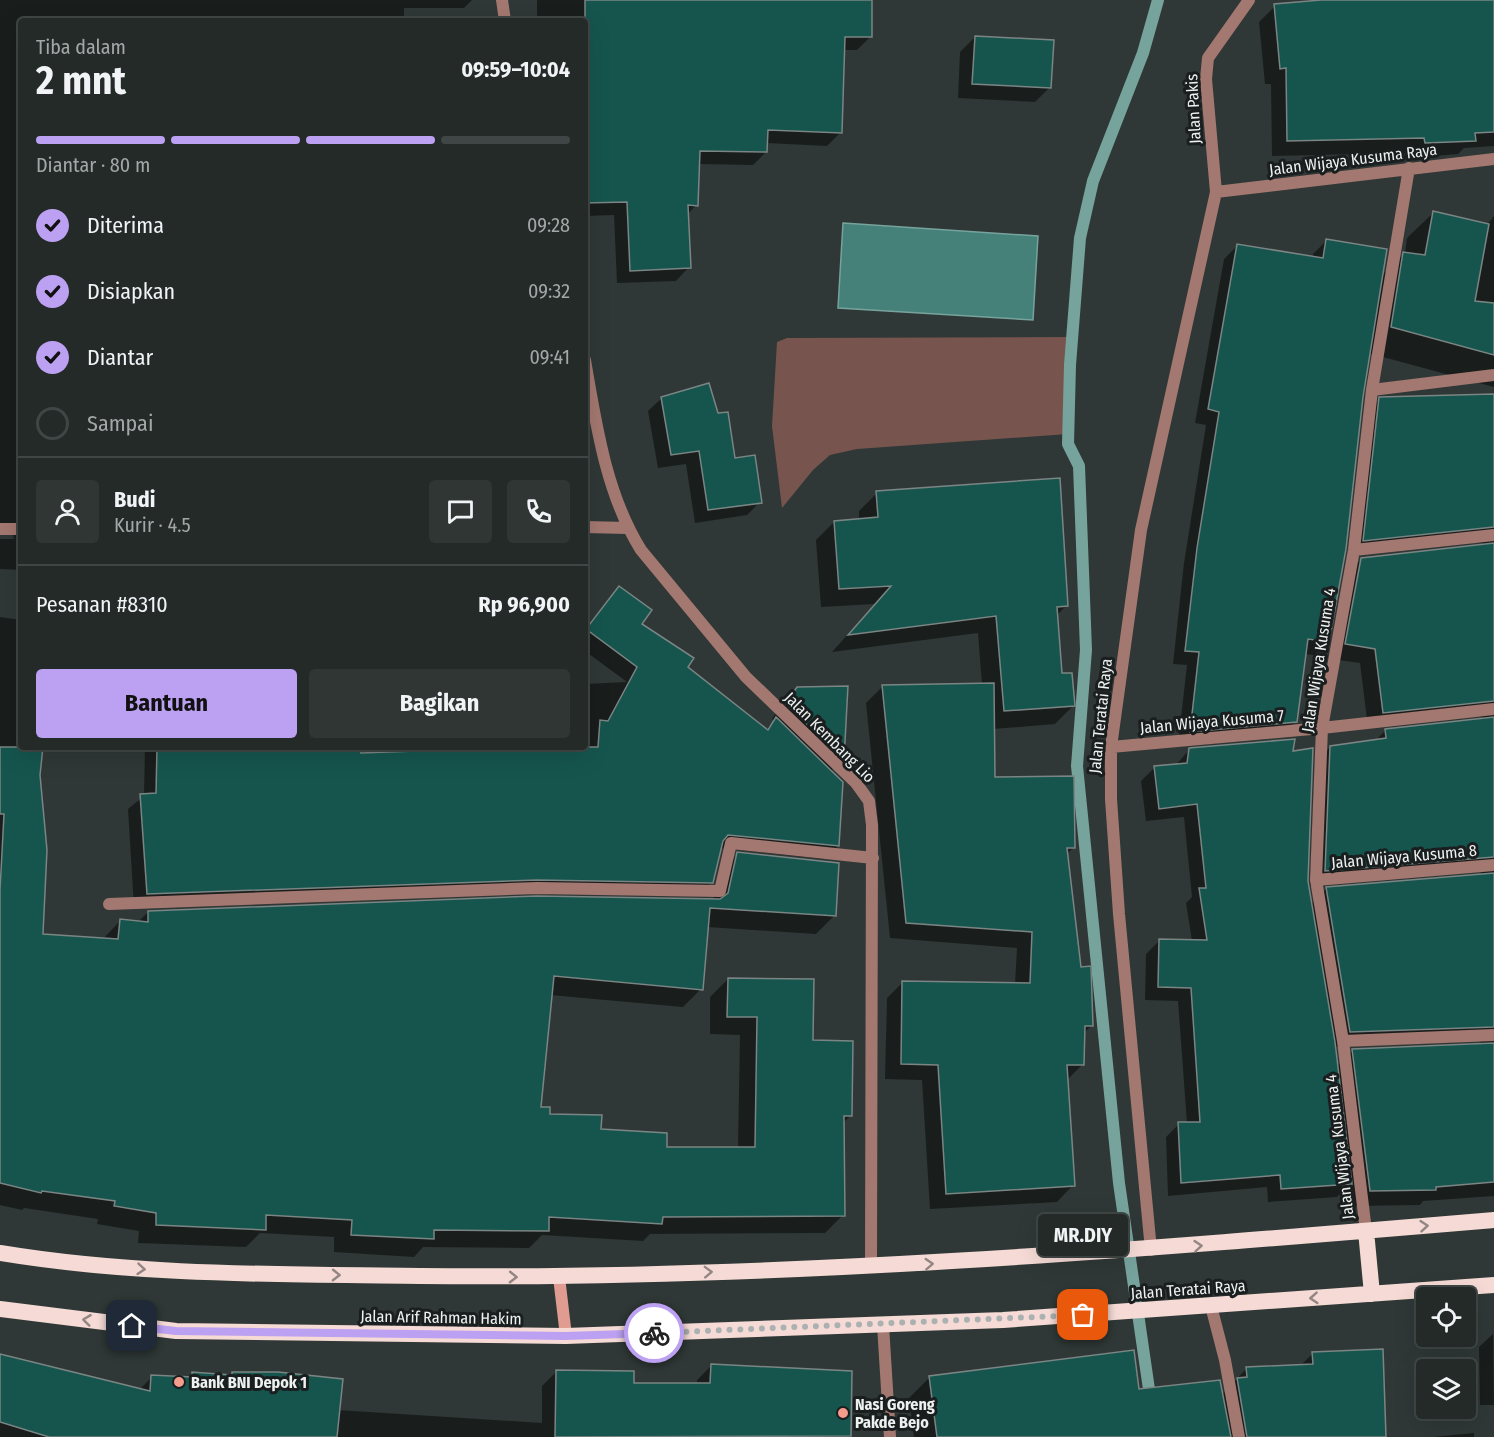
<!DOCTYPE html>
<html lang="id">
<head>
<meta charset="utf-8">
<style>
	body { margin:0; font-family:"Fira Sans Condensed",sans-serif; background:#2f3634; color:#f1f3f6; height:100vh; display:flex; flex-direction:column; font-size:22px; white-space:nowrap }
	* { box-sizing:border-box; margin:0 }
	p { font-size:20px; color:#a3a7a8 }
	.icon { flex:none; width:33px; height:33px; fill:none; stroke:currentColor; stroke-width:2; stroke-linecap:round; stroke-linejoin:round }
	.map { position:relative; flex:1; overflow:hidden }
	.panel { position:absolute; left:18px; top:18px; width:570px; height:732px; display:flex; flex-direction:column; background:#232a28; border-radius:6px; box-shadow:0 6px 24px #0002,0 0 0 2px #404645 }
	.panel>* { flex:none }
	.controls { position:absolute; left:1416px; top:1287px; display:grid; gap:12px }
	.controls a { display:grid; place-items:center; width:60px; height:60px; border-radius:6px; background:#232a28; box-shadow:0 6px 24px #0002,0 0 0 2px #404645; font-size:30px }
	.pin { position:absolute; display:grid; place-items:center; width:51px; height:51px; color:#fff; margin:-26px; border-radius:12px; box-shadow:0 3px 9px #0006 }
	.courier { position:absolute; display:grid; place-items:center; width:60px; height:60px; margin:-30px; border:4px solid #bca0f2; border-radius:50%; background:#fff; color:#222; box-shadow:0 2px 8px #0007 }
	.bubble { position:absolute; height:42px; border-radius:6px; background:#232a28; box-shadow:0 6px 24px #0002,0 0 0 2px #404645; font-size:20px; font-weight:700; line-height:42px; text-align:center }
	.summary em { font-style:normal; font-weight:700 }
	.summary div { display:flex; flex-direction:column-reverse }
	.summary { display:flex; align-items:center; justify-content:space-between; height:102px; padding:0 18px }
	h1 { font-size:39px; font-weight:700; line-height:45px }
	.bar { display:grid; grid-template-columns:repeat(4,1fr); gap:9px 6px; align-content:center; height:72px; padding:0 18px }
	.bar i { height:8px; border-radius:4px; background:#404645 }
	.bar .active { background:#bca0f2 }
	.bar p { grid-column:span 4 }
	.line { display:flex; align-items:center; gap:15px; padding:0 18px; border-top:2px solid #404645 }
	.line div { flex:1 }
	.round { display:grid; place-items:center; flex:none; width:63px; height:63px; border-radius:6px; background:#2f3634 }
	ol { padding:0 18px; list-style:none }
	li { display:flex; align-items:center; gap:18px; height:66px }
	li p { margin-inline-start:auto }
	li .icon { padding:6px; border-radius:50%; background:#bca0f2; color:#111; stroke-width:4 }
	li:last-child { color:#a3a7a8 }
	li i { width:33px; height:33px; border:3px solid #404645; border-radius:50% }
	.action { display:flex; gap:12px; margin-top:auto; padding:12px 18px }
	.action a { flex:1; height:69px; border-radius:6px; background:#bca0f2; color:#111; font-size:24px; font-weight:700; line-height:69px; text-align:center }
	.action a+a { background:#2f3634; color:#f1f3f6 }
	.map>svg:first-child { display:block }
</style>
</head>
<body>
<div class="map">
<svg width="1494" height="1437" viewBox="0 0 1494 1437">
	<rect width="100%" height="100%" fill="#2f3836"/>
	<path fill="#77554e" d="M1072,337L1068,434L857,449L830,455L813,470L782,508L772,426L777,342L787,338Z"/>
	<path fill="#458179" stroke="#77a39d" stroke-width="1.5" d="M843,223L1038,236L1033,320L838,308Z"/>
	<path fill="#0007" fill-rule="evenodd" d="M0,0H472L464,8H404V21H21V570L0,569V539H14L13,535L0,534Z
		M537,0H870V37L857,50H843L840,133L827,146L766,143V152L753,165L698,164L696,205L687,215L689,267L676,281L617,283L614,215L585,216V21H537Z
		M1337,0H1494V146L1464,148L1458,154L1409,158V153L1272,156L1271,84H1265L1259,22L1275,6Z
		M975,37L1050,87L1035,102L958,98L960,52Z
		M1433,213L1487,225L1494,216V387L1368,353L1328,641L1314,655L1304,654L1296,721L1282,735L1178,744L1187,665L1173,664L1184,563L1206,425L1195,423L1224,259L1237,246L1313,258V254L1327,240L1381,276L1405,253L1407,238Z
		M1494,396V1196L1423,1201L1420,1205L1355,1206L1352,1181L1337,1197L1268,1202L1267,1187L1168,1196L1166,1137L1179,1124L1187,1123L1178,1001L1145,1000L1146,954L1160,940L1192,941L1186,903L1192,897L1184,817L1146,821L1141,781L1154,768L1175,766L1189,750L1292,752L1310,905L1326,889L1487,875L1477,871L1310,886L1315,763L1330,747L1375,741L1385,731L1487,720L1477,715L1368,728L1360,663L1331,659L1346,574L1362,559L1487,546L1477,541L1349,555L1365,414L1380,399ZM1478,1041L1485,1045L1353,1050L1336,1067L1334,1047Z
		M662,398L734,459L760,502L747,515L695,523L686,464L658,468L648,411Z
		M877,493L1067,605L1056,616L1061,675L1073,706L1055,724L993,729V779L1074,847L1066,855L1079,968L1092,1025L1083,1034V1064L1067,1080L1073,1185L1057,1202L930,1209L922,1080L885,1079L887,998L903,982L1015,984L1017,948L890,938L866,703L882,687L982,685L978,633L832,652L875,604L821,607L816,540L834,522L859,520V511Z
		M620,588L639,624L678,679L766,730L774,721L772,719L783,704L798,688H846L842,759L830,772L838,846L825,859L720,848L712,882L699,895L523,892L134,907L128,809L144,796L145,747H585V684L627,682L585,651V629Z
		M0,617L21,620V747H41L38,775L41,936L102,940L120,921L138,922L148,912L713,901L720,872L738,854L834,916L816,934L707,927L701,989L683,1007L550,995L539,1108L549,1115L665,1149L738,1148L740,1035L710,1034V997L728,979L812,1041L850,1116L843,1123V1215L825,1233L650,1234L643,1241L542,1235L529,1248L423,1247L414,1257L334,1252V1237L260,1233L246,1247L138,1243L139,1231L97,1224L98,1219L24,1208L22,1210L0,1205Z
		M1493,1334L1494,1405H1480L1479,1347Z
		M1313,1353L1385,1437H914L909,1398L929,1378L1222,1395L1247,1368L1300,1366Z
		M0,1355L139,1390L152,1377L188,1378L193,1374L230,1376L233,1373L338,1410L542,1423V1386L557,1371L632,1385H697V1380L712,1365L850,1372V1437H0Z
		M1474,1433V1437H1433Z"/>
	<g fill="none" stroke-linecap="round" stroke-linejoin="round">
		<path stroke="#77a39d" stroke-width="12" d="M1151,1403L1119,1183L1077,766L1086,650L1079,466L1068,444L1070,365L1080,238L1093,181L1143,53L1158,0"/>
	</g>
	<path fill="#15554e" stroke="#7b8583" stroke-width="1.5" d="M585,0H872V37H845L842,133L768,130L767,152L700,151L698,206L688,205L691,268L630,271L627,202L585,203Z
		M1321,0H1494V132L1475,133L1476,141L1425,143L1424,138L1287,141L1286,68L1280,69L1274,4Z
		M975,36L1054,40L1051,88L972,84Z
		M1433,211L1489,224L1475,301L1494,303V355L1391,327L1403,252L1425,255Z
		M1326,239L1387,249L1363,397L1346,549L1329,642L1308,639L1297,722L1190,732L1199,652L1185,651L1197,548L1219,412L1208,409L1237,244L1323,258Z
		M709,383L718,413L728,412L735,458L755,455L762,503L708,510L699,451L671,455L661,397Z
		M1494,394V527L1363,541L1379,397Z
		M1060,478L1068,606L1057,607L1062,673H1072L1075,706L1004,711L996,616L848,635L891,586L839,589L834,521L878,517L876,491Z
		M1494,543V701L1383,713L1375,649L1345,644L1361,558Z
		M619,586L652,610L642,624L694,658L688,667L768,730L776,717L843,782L839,846L728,835L723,841L713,883L537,880L147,894L140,794L156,793L157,747H361V753L474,749V747H598L600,720L608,721L637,667L586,629Z
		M994,683L995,777L1074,776L1075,848H1067L1081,967L1091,966L1093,1026H1085L1084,1065H1067L1075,1186L946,1194L938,1065L901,1064L902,981L1030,983L1032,932L906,923L882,685Z
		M848,686L844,760L786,704L797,687Z
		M1494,717V857L1325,871L1330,746L1386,738L1385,729Z
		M1295,739L1293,751L1313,748L1308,881L1335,1042L1352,1184L1281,1189L1280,1175L1181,1183L1178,1122H1200L1191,988L1158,987L1159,939L1207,940L1199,888H1206L1197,804L1159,809L1154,766L1187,763L1189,748Z
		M0,747H43L40,775L47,850L43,934L118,939L120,919L148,922V911L537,896L720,899L728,893L737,852L839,863L836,916L710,908L703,990L554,976L541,1107H550V1114L602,1115L601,1129L667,1133V1147H755L757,1017H727L728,978L814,979L813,1040L853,1041L852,1116H844L845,1216L663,1217L662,1224L549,1217V1231L434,1230V1239L351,1235L352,1220L266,1215V1230L156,1225V1213L114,1206L115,1201L42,1191L41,1193L0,1183V890L4,814H0Z
		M1494,873V1027L1350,1032L1326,887Z
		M1494,1043V1182L1436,1187V1190L1370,1191L1352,1049Z
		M1383,1349L1386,1437H1247L1237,1378L1247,1377L1246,1367L1313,1364L1312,1352Z
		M1134,1350L1139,1389L1220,1380L1231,1437H937L929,1376Z
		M0,1354L150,1391L151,1375L192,1377V1372L232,1375V1372H278L343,1379L337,1437H49L0,1422Z
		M711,1364L852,1371L851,1436L555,1437L556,1370L634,1371V1383H710Z"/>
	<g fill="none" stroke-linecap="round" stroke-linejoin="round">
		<path stroke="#a37870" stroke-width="12" d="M502,0L505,21
			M1216,192L1494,159
			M585,360C596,424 606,494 641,550L746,677L856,783L869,801L872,825L871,1267
			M1372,390L1494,375
			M585,527L627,528
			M0,529H21
			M1354,550L1494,535
			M1111,747L1322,728L1494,709
			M1316,880L1494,865
			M109,904L537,888L720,891L731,843L873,858
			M1343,1041L1494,1035
			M1366,1231L1343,1041L1316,880L1322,728L1354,550L1372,390L1409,168
			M1151,1250L1119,914L1111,799V747L1141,530L1216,192L1206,79L1208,58L1249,0
			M1211,1306L1225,1360L1239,1437
			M883,1325L890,1437"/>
		<path stroke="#e09c90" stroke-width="12" d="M559,1277L566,1336"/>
		<path stroke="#f5dad5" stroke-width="16" d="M1366,1231L1372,1294
			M0,1253C139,1276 280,1274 420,1276C779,1280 1136,1250 1494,1220
			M0,1309L176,1331L566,1336L1003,1320L1494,1285"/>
	</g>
	<defs><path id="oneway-chevron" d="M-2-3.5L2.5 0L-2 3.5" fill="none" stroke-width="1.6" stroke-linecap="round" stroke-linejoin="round" transform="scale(1.5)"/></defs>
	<g stroke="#928583">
		<use href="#oneway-chevron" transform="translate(1424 1226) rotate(-5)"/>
		<use href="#oneway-chevron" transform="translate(1198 1246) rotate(-5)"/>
		<use href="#oneway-chevron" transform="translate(929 1264) rotate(-3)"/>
		<use href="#oneway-chevron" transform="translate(141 1269) rotate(5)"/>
		<use href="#oneway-chevron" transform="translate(708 1272) rotate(-2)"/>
		<use href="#oneway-chevron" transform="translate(336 1275) rotate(1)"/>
		<use href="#oneway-chevron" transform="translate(513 1277) rotate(1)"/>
		<use href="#oneway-chevron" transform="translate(1314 1298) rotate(176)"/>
		<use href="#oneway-chevron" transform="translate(87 1320) rotate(-173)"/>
	</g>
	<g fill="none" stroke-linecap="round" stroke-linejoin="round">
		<path stroke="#aab1b0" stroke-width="6" stroke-dasharray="0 10.8" d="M654,1333L1083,1315"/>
		<path stroke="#bca0f2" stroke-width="8" d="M132,1326L176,1331L566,1336L654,1333"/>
	</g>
	<g fill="#f49d8d" stroke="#1a1e1e" stroke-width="2">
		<circle cx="179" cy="1382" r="6"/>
		<circle cx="843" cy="1413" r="6"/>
	</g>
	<g text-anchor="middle" stroke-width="6" stroke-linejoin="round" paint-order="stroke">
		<g font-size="16" fill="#edf2f1" stroke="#1a1e1e">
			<text transform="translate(1193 109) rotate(-93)" y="6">Jalan Pakis</text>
			<text transform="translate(1353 159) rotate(-7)" y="6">Jalan Wijaya Kusuma Raya</text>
			<text transform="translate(1318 660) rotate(-81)" y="6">Jalan Wijaya Kusuma 4</text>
			<text transform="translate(1100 716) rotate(-84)" y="6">Jalan Teratai Raya</text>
			<text transform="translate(1212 721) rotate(-5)" y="6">Jalan Wijaya Kusuma 7</text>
			<text transform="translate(830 737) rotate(45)" y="6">Jalan Kembang Lio</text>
			<text transform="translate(1404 856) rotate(-5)" y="6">Jalan Wijaya Kusuma 8</text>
			<text transform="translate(1339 1147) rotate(-97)" y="6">Jalan Wijaya Kusuma 4</text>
			<text transform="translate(1188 1289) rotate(-4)" y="6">Jalan Teratai Raya</text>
			<text transform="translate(441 1317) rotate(1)" y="6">Jalan Arif Rahman Hakim</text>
		</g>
		<g font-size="16" font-weight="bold" fill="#edf2f1" stroke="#1a1e1e" text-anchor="start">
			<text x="191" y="1388">Bank BNI Depok 1</text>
			<text x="855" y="1410">Nasi Goreng<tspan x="855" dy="18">Pakde Bejo</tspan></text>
		</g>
	</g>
</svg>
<div class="controls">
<a><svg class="icon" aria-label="locate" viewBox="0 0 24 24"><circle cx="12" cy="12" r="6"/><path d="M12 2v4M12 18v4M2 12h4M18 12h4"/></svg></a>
<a><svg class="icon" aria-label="layers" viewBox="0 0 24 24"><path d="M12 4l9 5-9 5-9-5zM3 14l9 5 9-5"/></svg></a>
</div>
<div class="pin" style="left:1083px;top:1315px;background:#ea580c"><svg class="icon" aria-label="bag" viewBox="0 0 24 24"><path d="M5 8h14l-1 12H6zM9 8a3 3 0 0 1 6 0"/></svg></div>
<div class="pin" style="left:132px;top:1326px;background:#1f2937"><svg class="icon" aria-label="home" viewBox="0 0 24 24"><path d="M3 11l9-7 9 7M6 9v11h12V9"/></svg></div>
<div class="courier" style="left:654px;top:1333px"><svg class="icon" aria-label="bike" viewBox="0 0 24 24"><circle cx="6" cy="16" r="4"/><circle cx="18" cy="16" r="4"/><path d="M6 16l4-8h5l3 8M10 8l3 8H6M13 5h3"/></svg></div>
<div class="bubble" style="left:1038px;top:1214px;width:90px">MR.DIY</div>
<section class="panel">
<div class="summary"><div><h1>2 mnt</h1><p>Tiba dalam</p></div><em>09:59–10:04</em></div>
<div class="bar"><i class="active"></i><i class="active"></i><i class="active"></i><i></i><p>Diantar · 80 m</p></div>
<ol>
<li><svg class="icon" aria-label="check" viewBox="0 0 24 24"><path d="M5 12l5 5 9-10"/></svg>Diterima<p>09:28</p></li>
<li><svg class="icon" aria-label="check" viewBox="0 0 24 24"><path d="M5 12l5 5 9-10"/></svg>Disiapkan<p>09:32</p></li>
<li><svg class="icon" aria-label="check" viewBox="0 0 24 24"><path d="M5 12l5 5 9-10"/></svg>Diantar<p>09:41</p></li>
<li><i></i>Sampai</li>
</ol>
<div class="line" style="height:108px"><a class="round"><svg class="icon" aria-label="person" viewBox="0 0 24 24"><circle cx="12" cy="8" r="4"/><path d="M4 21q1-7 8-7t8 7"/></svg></a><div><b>Budi</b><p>Kurir · 4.5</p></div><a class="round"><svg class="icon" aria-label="chat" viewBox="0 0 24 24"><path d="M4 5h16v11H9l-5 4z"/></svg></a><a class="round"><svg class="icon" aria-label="phone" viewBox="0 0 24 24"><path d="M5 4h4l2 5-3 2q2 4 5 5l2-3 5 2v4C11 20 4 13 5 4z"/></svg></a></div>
<div class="line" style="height:78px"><div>Pesanan #8310</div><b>Rp 96,900</b></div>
<div class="action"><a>Bantuan</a><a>Bagikan</a></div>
</section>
</div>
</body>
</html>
